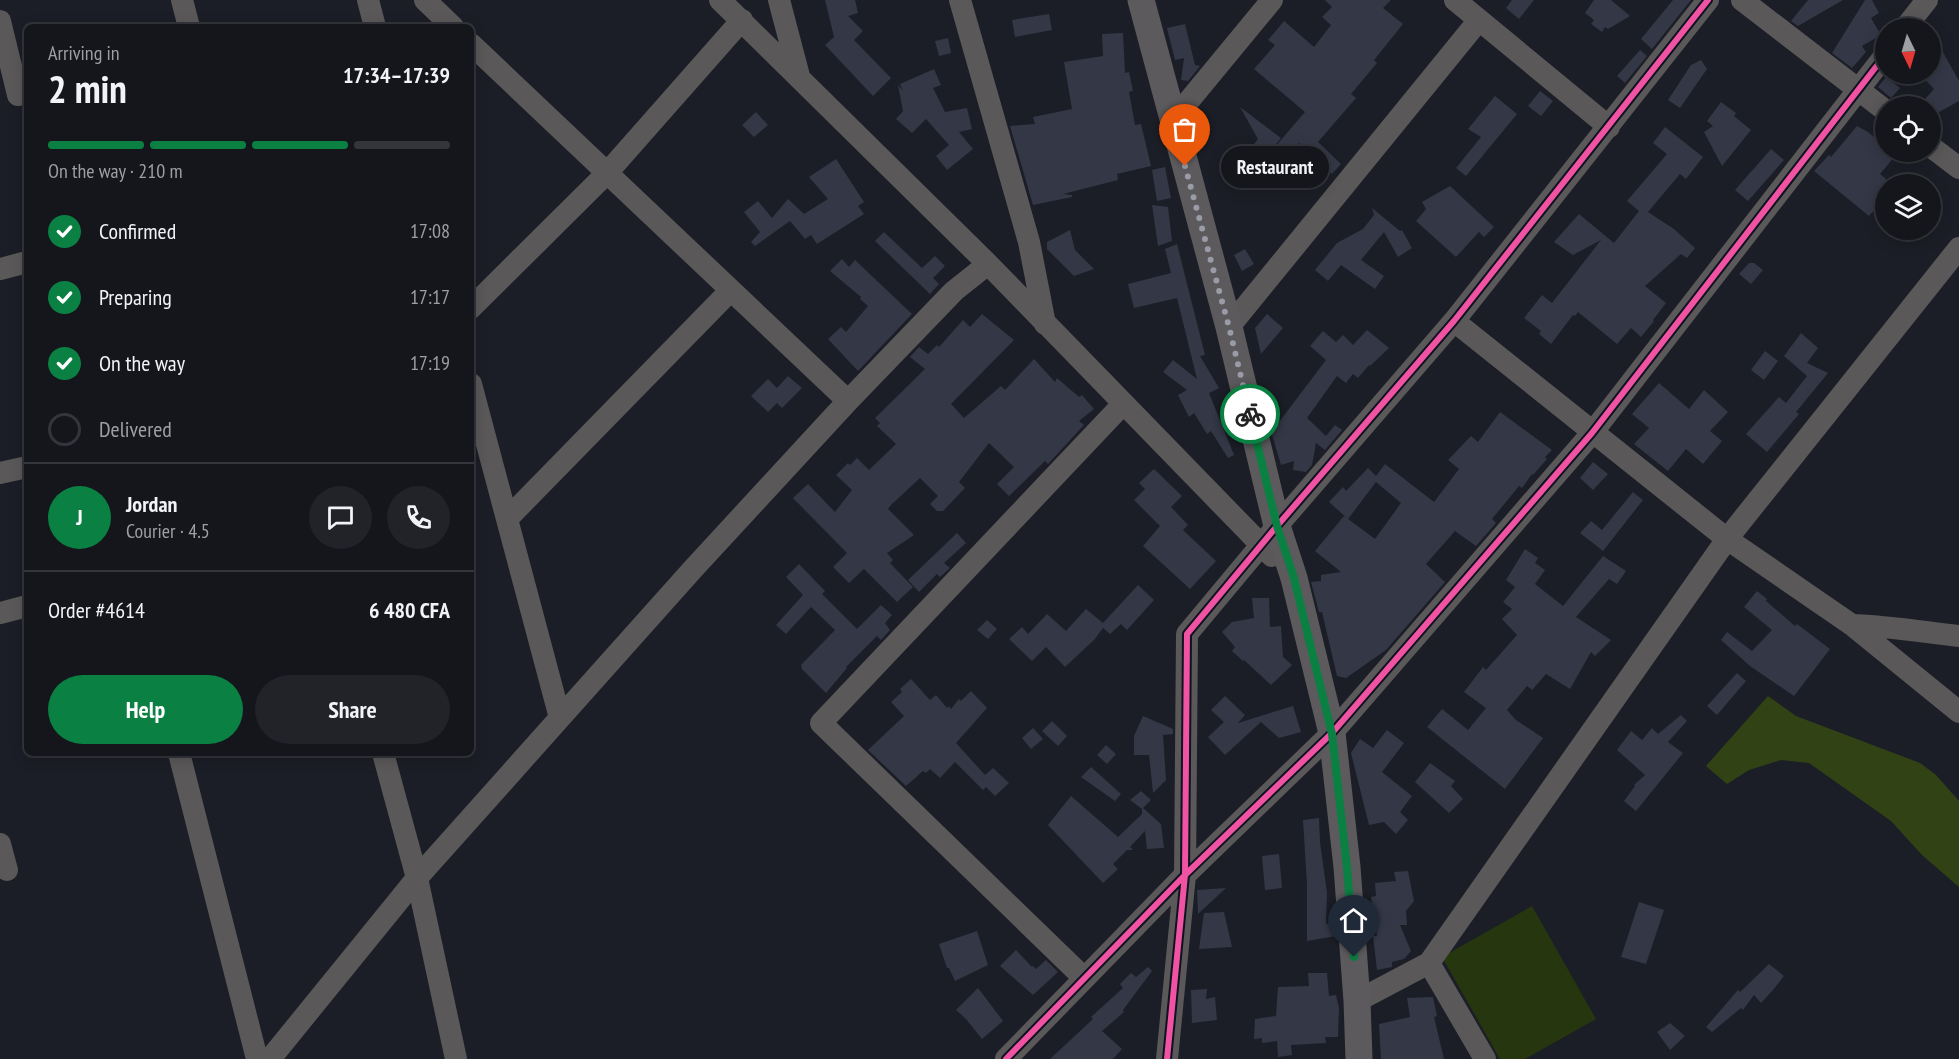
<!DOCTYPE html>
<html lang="en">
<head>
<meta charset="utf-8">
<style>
	body { margin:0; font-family:"PT Sans Narrow",sans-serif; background:#212329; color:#f1f3f6; height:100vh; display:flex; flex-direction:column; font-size:22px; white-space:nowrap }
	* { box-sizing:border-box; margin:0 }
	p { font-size:20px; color:#9d9fa3 }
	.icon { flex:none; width:33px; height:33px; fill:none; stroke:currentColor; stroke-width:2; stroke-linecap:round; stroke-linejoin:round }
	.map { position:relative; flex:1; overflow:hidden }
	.side { position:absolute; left:24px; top:24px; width:450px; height:732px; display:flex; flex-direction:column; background:#14161c; border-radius:9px; box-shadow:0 3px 15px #0003,0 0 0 2px #33353b }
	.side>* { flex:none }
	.needle { width:39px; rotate:175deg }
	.controls { position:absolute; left:1875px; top:18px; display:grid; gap:12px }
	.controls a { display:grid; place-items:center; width:66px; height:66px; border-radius:50%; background:#14161c; box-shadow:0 3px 15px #0003,0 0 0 2px #33353b; font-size:30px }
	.pin { position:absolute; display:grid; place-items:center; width:51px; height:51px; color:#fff; margin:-62px -26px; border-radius:50% 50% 50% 0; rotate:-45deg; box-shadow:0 0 6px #0007 }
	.pin .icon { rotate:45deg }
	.courier { position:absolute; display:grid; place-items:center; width:60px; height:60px; margin:-30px; border:4px solid #0b8043; border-radius:50%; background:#fff; color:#222; box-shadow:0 2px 8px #0007 }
	.bubble { position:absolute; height:42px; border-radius:21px; background:#14161c; box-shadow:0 3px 15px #0003,0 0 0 2px #33353b; font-size:20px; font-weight:700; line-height:42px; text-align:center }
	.summary em { font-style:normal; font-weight:700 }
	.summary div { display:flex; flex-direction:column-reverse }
	.summary { display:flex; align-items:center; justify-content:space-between; height:102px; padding:0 24px }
	h1 { font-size:39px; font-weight:700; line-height:45px }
	.bar { display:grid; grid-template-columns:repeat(4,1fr); gap:9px 6px; align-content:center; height:72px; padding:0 24px }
	.bar i { height:8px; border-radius:4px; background:#33353b }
	.bar .active { background:#0b8043 }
	.bar p { grid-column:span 4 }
	.line { display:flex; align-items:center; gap:15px; padding:0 24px; border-top:2px solid #33353b }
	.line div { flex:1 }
	.round { display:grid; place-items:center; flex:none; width:63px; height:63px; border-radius:32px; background:#212329 }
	ol { padding:0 24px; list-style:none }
	li { display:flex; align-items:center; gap:18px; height:66px }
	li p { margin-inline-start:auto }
	li .icon { padding:6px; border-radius:50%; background:#0b8043; color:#fff; stroke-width:4 }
	li:last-child { color:#9d9fa3 }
	li i { width:33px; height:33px; border:3px solid #33353b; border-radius:50% }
	.cta { display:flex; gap:12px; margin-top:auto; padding:12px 24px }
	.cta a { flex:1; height:69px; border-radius:36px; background:#0b8043; color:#fff; font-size:24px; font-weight:700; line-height:69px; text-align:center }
	.cta a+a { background:#212329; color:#f1f3f6 }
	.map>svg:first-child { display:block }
</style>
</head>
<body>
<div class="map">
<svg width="1959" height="1059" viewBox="0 0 1959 1059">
	<rect width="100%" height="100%" fill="#1b1e26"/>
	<path fill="#26360f" d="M1532,906L1596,1019L1525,1059H1500L1442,957Z"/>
	<path fill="#314315" d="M1768,696L1796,716L1920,763L1936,775L1959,801V887L1922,855L1891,821L1809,763L1781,760L1749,770L1727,784L1706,766Z"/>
	<path fill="#343746" d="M825,0H855L858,13L848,16L863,31L854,40L891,78L873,96L825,45L834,37Z
		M1325,0H1391L1383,8L1403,24L1374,60L1377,63L1351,94L1356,98L1318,142L1341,164L1332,174L1299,143L1284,157L1275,147L1305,112L1254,69L1275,45L1268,40L1284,21L1314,47L1331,25L1322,17L1332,7Z
		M1512,0H1534L1519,19L1506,8Z
		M1594,0H1611L1630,16L1608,29L1605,27L1602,32L1591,24L1594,20L1585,13Z
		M1673,0H1691L1652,49L1641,39Z
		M1808,0H1843L1798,26L1791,21Z
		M1865,0H1872L1879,13L1871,18L1881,35L1862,46L1866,52L1852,68L1832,53Z
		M1049,14L1052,30L1015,37L1012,20Z
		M1185,24L1195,65L1200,66L1188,81L1181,80L1184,58L1175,60L1167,28Z
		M1930,29L1959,81V101L1930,117V106H1919L1934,89L1920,74H1930Z
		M1123,33L1125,73L1129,72L1133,91L1129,92L1135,125L1141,124L1151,166L1117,174L1118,180L1063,194L1072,195V197L1033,205L1010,126L1035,124L1033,117L1072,109L1064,62L1103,56L1102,34Z
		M948,38L951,53L939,56L935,41Z
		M1640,50L1647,56L1625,83L1617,76Z
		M1701,60L1707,69L1680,108L1668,100L1691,65Z
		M934,69L941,85L933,88L945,112L967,108L972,129L959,132L973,149L947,170L936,156L949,145L926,119L912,133L896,119L903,111L898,85L903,91L900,84Z
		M1886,77L1900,88L1891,98L1878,87Z
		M1540,91L1553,101L1541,116L1528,106Z
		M1495,96L1517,114L1466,176L1456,168L1481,137L1468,129Z
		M1721,102L1736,113L1734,116L1751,130L1722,166L1704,132L1713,126L1707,121Z
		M1240,107L1281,138L1261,164L1247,154L1258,139Z
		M756,112L768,125L754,137L742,125Z
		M1857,126L1868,132L1886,147V152H1891L1896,155L1880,174L1886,179V197L1869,216L1814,171L1829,155L1831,157Z
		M1665,127L1703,157L1686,179L1680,174L1648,212L1674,229L1695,248L1687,258L1681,254L1645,286L1666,303L1653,320L1654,321L1641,337L1631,328L1617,344L1578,312L1575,316L1573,315L1551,344L1539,334L1541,331L1524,318L1542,295L1552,303L1601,240L1573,255L1554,242L1579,214L1614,243L1639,211L1627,201L1667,154L1653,143Z
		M1771,149L1784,160L1748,201L1735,190Z
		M836,159L864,202L858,206L864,214L817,244L811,235L805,239L790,221L755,246L751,242L760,232L744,212L758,201L772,218L788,199L804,214L828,199L809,177Z
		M1165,167L1171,198L1157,201L1152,170Z
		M1450,186L1494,227L1484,237L1479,232L1456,257L1416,221L1426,209L1422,202Z
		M1152,205L1168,207L1172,241L1158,246Z
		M1372,208L1400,231L1402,230L1412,248L1398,257L1384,232L1361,260L1384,276L1375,289L1341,265L1328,281L1315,270L1337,243L1363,229L1374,215Z
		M1070,230L1075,250L1094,269L1074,276L1047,249V242Z
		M884,232L922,268L935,256L945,266L933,278L939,284L930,294L875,241Z
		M1177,244L1205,355L1200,356L1219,388L1209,393L1234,455L1228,458L1211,431L1207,434L1194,413L1189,417L1178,395L1187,390L1163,372L1173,360L1197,379L1177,298L1134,308L1128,284L1171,273L1165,249Z
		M1245,249L1254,264L1242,271L1234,255Z
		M842,259L849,267L855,260L912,314L858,371L828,339L841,327L846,332L868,306L860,299L861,297L830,271Z
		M1749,263H1754L1763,270L1751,284L1739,274Z
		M982,314L1014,340L951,404L964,418L1001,386L1005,390L1034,359L1055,382L1057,378L1079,397L1082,395L1094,409L1079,421L1084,425L1048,464L1045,461L1009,496L997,484L1014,467L989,443L959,482L965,488L943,511H937L930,504L938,496L920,478L891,505L888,509L914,535L887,553L893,560L890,563L913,587L897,602L864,569L849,583L833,567L847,553L793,498L808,484L835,512L852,490L836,475L848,463L850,465L857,458L869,470L896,444L877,426L880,423L875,418L925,369L910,357L919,347L928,354L937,345L939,347L963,320L970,327Z
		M1267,314L1283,328L1261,354L1255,328Z
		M1367,330L1389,348L1370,366L1369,365L1358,378L1353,374L1346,383L1337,376L1307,418L1326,436L1335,425L1342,430L1325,450L1316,443L1312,465L1306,472L1293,470L1294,461L1281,465L1270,428L1276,426L1326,360L1310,346L1323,331L1336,342L1343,335L1353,345Z
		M1801,333L1818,348L1807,363L1828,373L1796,412L1799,414L1767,452L1746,434L1779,397L1786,403L1807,376L1784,356Z
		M1765,351L1778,361L1764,380L1751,370Z
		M788,376L802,388L782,408L777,403L768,412L751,396L768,379L777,388Z
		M1659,383L1689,409L1704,390L1728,412L1710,431L1722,441L1703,464L1686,449L1668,471L1634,444L1649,428L1632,414Z
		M1500,412L1552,450L1545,457L1547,459L1533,475L1532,474L1522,488L1519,486L1492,519L1496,523L1476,546L1455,531L1426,564L1445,582L1386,650L1346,678L1337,676L1322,612H1319L1311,582L1321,581V575L1341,572L1315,551L1344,516L1375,539L1401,503L1376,482L1348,519L1329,502L1343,487L1346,491L1368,468L1376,476L1385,464L1434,502L1459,469L1448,460L1471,436L1478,442Z
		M1593,462L1608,474L1593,490L1580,478Z
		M1154,469L1182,496L1171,507L1188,525L1183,530L1216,561L1190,589L1143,546L1160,526L1134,500L1145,489L1139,483Z
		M1633,492L1643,500L1603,551L1580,533L1591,521L1602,530Z
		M957,533L966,543L944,563L950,568L940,577L937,574L919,592L908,580Z
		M1525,549L1538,558L1535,563L1545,570L1535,584L1563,606L1603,556L1626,571L1617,584L1609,579L1576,617L1611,640L1595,656L1591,652L1570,689L1546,674L1532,690L1527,686L1507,710L1516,720L1543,738L1505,789L1427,727L1442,709L1468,730L1486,708L1464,692L1483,667L1486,670L1517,635L1502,619L1512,609L1503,602L1515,587L1506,580Z
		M799,564L825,591L822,594L857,629L881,605L892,615L885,623L890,630L881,640L877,636L846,667L847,668L826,693L802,669L801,665L835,630L811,607L786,634L776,625L803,595L786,577Z
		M1138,585L1154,600L1127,630L1121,624L1110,634L1103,628L1094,640L1065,667L1046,647L1032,661L1009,639L1022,627L1028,634L1047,614L1066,631L1086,609L1103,623Z
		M1757,591L1767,599L1766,601L1795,626L1797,624L1830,649L1794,696L1750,666L1721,640L1727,632L1752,651L1772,630L1744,607Z
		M1252,598H1269L1270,627L1281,626L1283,657L1292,665L1271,685L1244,660L1243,661L1232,651L1235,647L1222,632L1232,622L1254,618Z
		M987,620L997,629L988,639L977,630Z
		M1737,673L1746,681L1717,715L1707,706Z
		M911,679L930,700L936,695L947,708L949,706L951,709L959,699L961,701L971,691L987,708L956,743L985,775L993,768L1009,783L995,796L986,787L983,790L955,762L940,778L930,769L926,773L923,771L906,786L868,750L904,716L891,702L902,692L900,689Z
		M1225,696L1245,715L1238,723L1293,706L1301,732L1279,738L1261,722L1225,755L1208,737L1224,722L1211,710Z
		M1681,715L1687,721L1668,742L1683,753L1636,811L1624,801L1635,786L1634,785L1645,775L1617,750L1631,731L1642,740L1652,728L1658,734Z
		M1143,716L1173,729V734L1163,735L1166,780L1153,793L1149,755H1134V736Z
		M1052,721L1067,736L1058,746L1042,731Z
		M1033,728L1043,739L1031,749L1022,738Z
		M1387,730L1404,743L1382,772L1412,796L1400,812L1408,820L1396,834L1384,822L1369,825L1351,753L1360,739L1373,748Z
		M1106,745L1116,754L1107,764L1097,755Z
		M1430,763L1455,781L1451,786L1463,799L1449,813L1415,782Z
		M1091,767L1121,794L1115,801L1081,777Z
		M1141,791L1151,800L1143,808L1161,824L1164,848L1147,849L1145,831L1130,847L1133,850H1127L1113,864L1118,869L1103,883L1048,825L1071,796L1118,837L1142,814V809L1130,800Z
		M1319,818L1320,842L1327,893L1326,924L1335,922L1336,936L1307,941V884L1303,820Z
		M1279,854L1282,888L1265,890L1262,856Z
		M1408,871L1414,901L1406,911L1407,925H1400L1411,951L1404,959L1392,962V967L1377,970L1373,936H1377L1371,897L1376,896L1375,883L1396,881L1394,872Z
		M1226,888L1198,914L1197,890Z
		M1639,902L1664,910L1646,964L1621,957Z
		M1224,912L1232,947L1199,949L1204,913Z
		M977,931L988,965L955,981L949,968H947L939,944Z
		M1016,950L1032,967L1033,966L1036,969L1046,960L1058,972L1033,995L1000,966Z
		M1769,964L1784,976L1773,990L1761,1003L1754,995L1743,1010L1741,1008L1712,1032L1706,1027L1738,990L1740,992Z
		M1148,967L1152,971L1123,1010L1124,1012L1102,1031L1122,1049L1113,1059H1050L1093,1019L1091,1017L1123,988L1120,984L1131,973L1136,977Z
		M1308,973H1327L1329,996L1336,995L1339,1008L1338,1037H1325L1326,1043L1291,1045L1292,1055L1278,1057L1277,1041L1262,1043V1038L1254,1039L1255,1019L1276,1016L1278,987L1309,986Z
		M978,988L1003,1021L982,1039L966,1019L956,1010Z
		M1207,989L1206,999L1215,997L1217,1020L1192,1023L1191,990Z
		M1433,997L1437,1016L1434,1017L1444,1059H1381L1379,1024L1410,1017L1407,998Z
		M1670,1023L1685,1036L1670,1050L1657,1032Z"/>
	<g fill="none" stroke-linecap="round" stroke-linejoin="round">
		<path stroke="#5a5859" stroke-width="22" d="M182,0L189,27
			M368,0L375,27
			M425,0L453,27
			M720,0L988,264L1272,556
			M779,0L799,76
			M960,0L1029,242L1045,324
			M1455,0L1609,127
			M1742,0L1886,111
			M0,21L18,95
			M1905,28L1927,0
			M471,44L848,401
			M1173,120L1272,0
			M1930,146L1959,168
			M0,269L27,262
			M471,308L607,173L742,20
			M1454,321L1727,539L1852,625L1959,712
			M1229,327L1479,20
			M471,384L560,718
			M0,473L27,467
			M507,519L731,290
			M0,613L27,606
			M1852,625C1888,626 1923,632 1959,636
			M179,753L257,1059
			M383,753L417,878L456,1059
			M0,844L7,870
			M1429,963L1485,1059
			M1084,978L821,723L1123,404
			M1357,1001L1429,963L1727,539L1959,248
			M270,1059L417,878L693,569L848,401L954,291L988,264
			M1006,1059L1185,875L1332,733L1592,433L1886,54
			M1167,1059L1185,875L1187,634L1277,526L1454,321L1708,0"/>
		<path stroke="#5c5a5c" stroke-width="27" d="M1141,0L1229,327L1277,526L1294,578L1332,733L1347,867L1357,1001L1359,1059"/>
		<defs>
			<path id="cycleway" d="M1006,1059L1185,875L1332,733L1592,433L1886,54
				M1167,1059L1185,875L1187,634L1277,526L1454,321L1708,0"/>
		</defs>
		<use href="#cycleway" stroke="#0f1220" stroke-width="10"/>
		<use href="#cycleway" stroke="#f153a3" stroke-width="6"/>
	</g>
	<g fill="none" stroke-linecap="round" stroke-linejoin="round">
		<path stroke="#999ca6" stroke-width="6" stroke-dasharray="0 10.8" d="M1185,166L1229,327L1250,414"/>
		<path stroke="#0b8043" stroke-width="8" d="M1250,414L1277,526L1294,578L1332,734L1347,867L1354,957"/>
	</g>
</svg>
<div class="controls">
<a><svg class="needle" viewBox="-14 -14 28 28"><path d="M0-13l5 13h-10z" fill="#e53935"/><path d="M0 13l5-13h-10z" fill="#9d9fa3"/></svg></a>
<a><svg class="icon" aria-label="locate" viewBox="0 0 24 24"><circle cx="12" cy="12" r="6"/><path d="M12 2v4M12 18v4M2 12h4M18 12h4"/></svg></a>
<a><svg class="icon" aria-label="layers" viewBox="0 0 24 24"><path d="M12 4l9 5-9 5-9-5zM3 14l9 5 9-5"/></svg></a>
</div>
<div class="pin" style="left:1185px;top:166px;background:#ea580c"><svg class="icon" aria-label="bag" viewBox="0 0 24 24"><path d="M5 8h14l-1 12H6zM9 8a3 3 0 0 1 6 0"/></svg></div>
<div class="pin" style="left:1354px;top:957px;background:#1f2937"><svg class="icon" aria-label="home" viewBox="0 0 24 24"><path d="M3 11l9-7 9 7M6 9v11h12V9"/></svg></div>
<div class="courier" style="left:1250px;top:414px"><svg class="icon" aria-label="bike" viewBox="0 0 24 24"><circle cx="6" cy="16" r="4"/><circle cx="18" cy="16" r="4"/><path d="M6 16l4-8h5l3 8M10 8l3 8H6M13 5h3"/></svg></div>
<div class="bubble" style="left:1221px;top:146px;width:108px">Restaurant</div>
<section class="side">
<div class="summary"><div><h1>2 min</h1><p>Arriving in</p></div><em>17:34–17:39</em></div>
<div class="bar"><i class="active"></i><i class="active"></i><i class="active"></i><i></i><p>On the way · 210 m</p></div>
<ol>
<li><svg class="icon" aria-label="check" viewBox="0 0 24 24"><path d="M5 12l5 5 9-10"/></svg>Confirmed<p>17:08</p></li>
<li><svg class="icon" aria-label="check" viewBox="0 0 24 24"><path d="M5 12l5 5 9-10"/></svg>Preparing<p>17:17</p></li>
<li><svg class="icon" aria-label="check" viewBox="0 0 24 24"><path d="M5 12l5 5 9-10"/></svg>On the way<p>17:19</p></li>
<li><i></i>Delivered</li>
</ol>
<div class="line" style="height:108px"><b class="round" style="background:#0b8043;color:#fff">J</b><div><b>Jordan</b><p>Courier · 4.5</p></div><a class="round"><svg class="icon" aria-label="chat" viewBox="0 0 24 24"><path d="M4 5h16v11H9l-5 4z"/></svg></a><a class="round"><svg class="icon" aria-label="phone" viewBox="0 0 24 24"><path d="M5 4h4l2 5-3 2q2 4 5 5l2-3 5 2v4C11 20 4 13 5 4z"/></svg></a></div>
<div class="line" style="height:78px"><div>Order #4614</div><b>6 480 CFA</b></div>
<div class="cta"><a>Help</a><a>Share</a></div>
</section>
</div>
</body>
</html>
